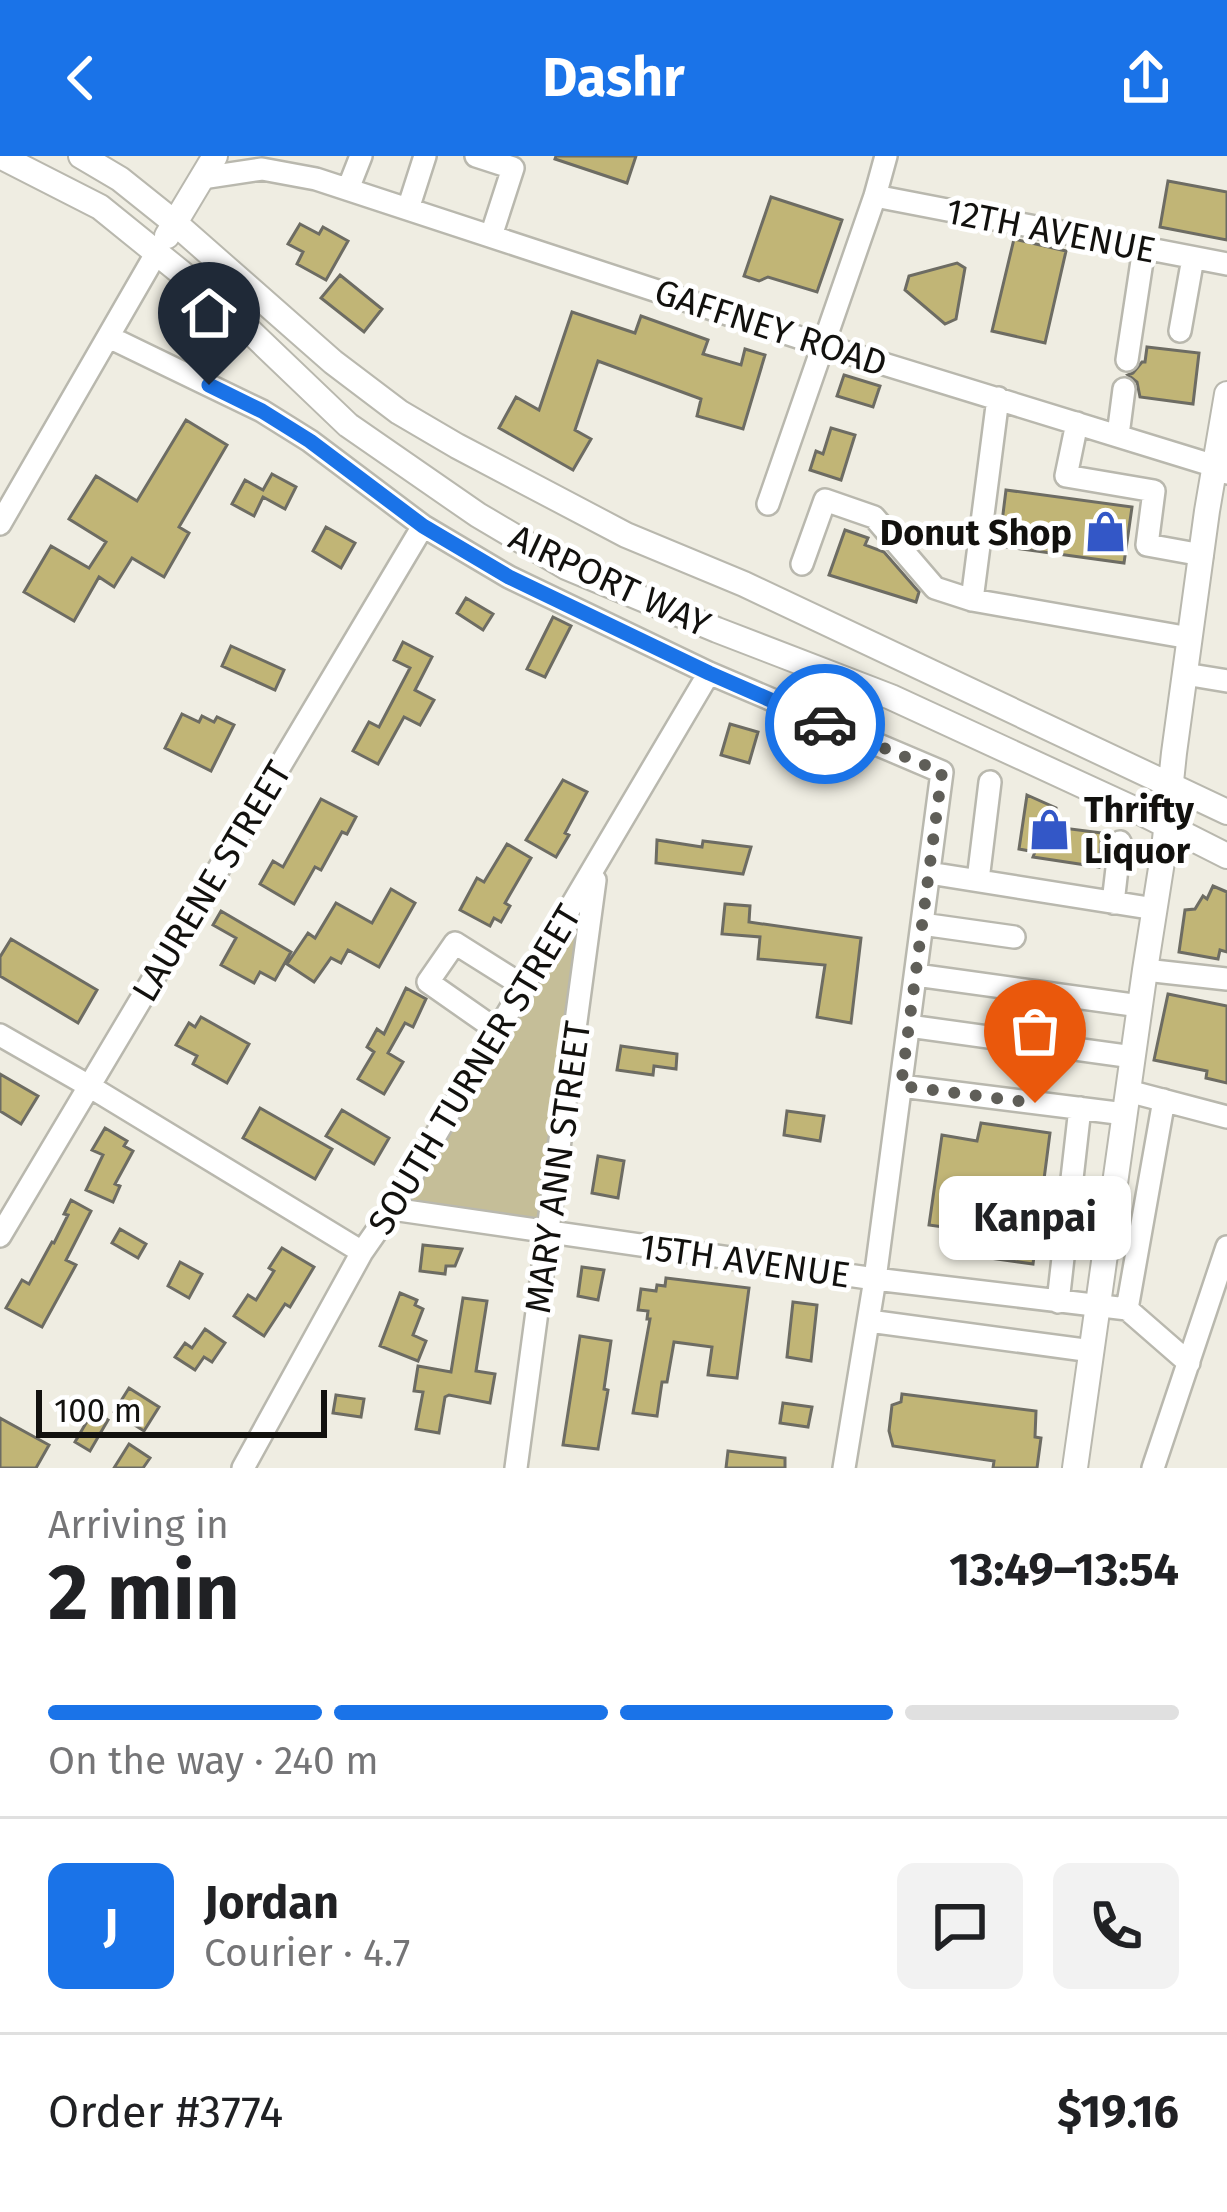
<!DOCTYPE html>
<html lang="en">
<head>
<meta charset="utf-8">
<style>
	body { margin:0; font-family:"Fira Sans",sans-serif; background:#f2f2f2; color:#202124; height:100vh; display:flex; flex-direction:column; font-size:45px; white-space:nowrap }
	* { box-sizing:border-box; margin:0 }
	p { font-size:39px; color:#757577 }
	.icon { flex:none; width:66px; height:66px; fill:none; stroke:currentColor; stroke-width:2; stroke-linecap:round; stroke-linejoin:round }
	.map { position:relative; height:1312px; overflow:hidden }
	.side { display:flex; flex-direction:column; background:#fff; flex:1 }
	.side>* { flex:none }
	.scale { position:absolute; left:36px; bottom:30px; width:291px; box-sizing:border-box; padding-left:12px; border:6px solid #12110e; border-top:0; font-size:33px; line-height:42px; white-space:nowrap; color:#12110e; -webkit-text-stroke:9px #fff; paint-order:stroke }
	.pin { position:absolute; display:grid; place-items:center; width:102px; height:102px; color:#fff; margin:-123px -51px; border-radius:50% 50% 50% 0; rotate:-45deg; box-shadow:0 0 12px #0007 }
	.pin .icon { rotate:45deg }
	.courier { position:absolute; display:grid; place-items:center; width:120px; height:120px; margin:-60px; border:9px solid #1a73e8; border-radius:50%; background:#fff; color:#222; box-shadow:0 3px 15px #0007 }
	.bubble { position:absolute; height:84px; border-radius:18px; background:#fff; box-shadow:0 3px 9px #0004; font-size:39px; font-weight:700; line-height:84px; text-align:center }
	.headline em { font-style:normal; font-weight:700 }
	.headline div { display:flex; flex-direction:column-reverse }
	.headline { display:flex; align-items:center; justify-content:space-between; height:204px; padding:0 48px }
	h1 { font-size:78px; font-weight:700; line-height:90px }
	.bar { display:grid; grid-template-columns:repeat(4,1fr); gap:18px 12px; align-content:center; height:144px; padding:0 48px }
	.bar i { height:15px; border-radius:9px; background:#e0e0e0 }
	.bar .selected { background:#1a73e8 }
	.bar p { grid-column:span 4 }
	.line { display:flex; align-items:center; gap:30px; padding:0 48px; border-top:3px solid #e0e0e0 }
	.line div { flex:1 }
	.round { display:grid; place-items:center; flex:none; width:126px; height:126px; border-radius:18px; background:#f2f2f2 }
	header { display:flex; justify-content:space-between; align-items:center; height:156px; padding:0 48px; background:#1a73e8; color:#fff; font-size:54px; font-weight:700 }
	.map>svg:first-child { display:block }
</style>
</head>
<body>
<header><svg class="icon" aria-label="back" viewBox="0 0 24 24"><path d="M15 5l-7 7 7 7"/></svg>Dashr<svg class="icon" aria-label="share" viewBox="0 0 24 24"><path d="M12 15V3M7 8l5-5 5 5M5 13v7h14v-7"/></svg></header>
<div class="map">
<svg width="1227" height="1312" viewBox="0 0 1227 1312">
	<rect width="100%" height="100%" fill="#efede2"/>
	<path fill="#c5be98" d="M597,710L549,1075L392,1053Z"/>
	<path fill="#c1b576" stroke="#6d6c63" stroke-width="3" d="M556,0H636L627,27L555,3Z
		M1168,25L1227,36V84L1160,71Z
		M771,41L842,64L817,136L768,121L759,125L744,120Z
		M300,68L319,78L323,71L348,85L326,124L297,108L303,96L288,88Z
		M1014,83L1066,95L1045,187L992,175Z
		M957,107L965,112L956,163L945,168L905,134L909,120Z
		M340,119L382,153L364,176L321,142Z
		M572,156L635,177L641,160L708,184L703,198L741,209L745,193L765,199L743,273L697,260L701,243L598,205L575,274L591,283L573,314L499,272L516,241L539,254Z
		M1147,191L1199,197L1193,248L1140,241L1137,226L1128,219L1133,217L1142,206H1145Z
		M844,219L880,230L873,251L837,240Z
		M186,264L227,289L179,371L189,377L164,421L132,402L114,431L99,421L74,465L24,436L51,390L89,412L106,386L69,363L96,320L137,345Z
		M831,272L855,279L841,324L810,314L816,295L823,298Z
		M272,318L296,331L285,353L263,341L254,360L232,348L245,324L263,334Z
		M1006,334L1132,351L1124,407L999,390Z
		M326,371L355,387L341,412L313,395Z
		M845,374L868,382L865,389L884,396L919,436L916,446L829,419Z
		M466,442L493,458L483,474L457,457Z
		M553,461L571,470L545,521L527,513Z
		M403,486L432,501L415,534L434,544L420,569L404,561L378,608L353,595L369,566L379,571L410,512L394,504Z
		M231,490L284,514L275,534L222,510Z
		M182,558L199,566L202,560L214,566L217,561L234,569L211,615L165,592Z
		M730,568L758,576L749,607L721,599Z
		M563,624L587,636L565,677L569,679L556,701L526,684Z
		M1027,639L1056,652L1055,671L1102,677L1099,711L1033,701L1035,696L1019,693Z
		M321,643L356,661L347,678L342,676L321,714L315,711L294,748L260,728L273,705L283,711Z
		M657,684L702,691L703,685L751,691L743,718L656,707Z
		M507,688L531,702L505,747L510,750L501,766L494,762L490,770L460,754L477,722L484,726Z
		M1213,730L1227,736V796L1220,794L1218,803L1179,796L1185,754L1195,753L1203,740L1207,743Z
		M391,733L415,747L379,811L348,794L341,807L331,802L314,826L287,808L308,777L315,782L336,747L372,767Z
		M725,748L750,750L749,766L861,782L851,867L817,861L825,809L758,803L760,781L722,778Z
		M221,755L291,796L275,824L260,816L254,827L221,809L236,782L213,769Z
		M11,783L97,834L78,867L0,820V801Z
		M406,832L426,843L413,871L405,867L388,897L403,906L384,938L358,923L374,896L367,891L377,873L384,878Z
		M1168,838L1227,850V927L1206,922L1207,915L1154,904Z
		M201,861L249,888L227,927L193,908L197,900L176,889L189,867L195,871Z
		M621,890L677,898L676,913L654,910L653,919L617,914Z
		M0,918L38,940L21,968L0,955Z
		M260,952L332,993L315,1023L243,982Z
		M342,954L389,982L374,1008L326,980Z
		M787,955L824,960L820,985L784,979Z
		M981,967L1050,977L1033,1108L961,1098L965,1074L929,1069L942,979L977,985Z
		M105,972L127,985L124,990L133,995L115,1028L120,1030L113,1046L86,1034L103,999L92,994Z
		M598,1000L624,1005L618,1042L592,1037Z
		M71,1044L91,1055L66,1104L76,1109L42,1171L6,1152L22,1124L29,1128L52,1086L54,1087L68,1059L64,1058Z
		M120,1073L146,1088L138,1102L112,1087Z
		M423,1089L462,1093L455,1110H446L445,1118L420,1115Z
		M282,1092L314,1111L290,1151L285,1148L264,1180L234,1160L248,1139L256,1144L274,1115L269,1112Z
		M180,1106L202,1118L189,1142L168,1130Z
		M582,1111L604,1114L598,1144L578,1140Z
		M666,1122L749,1132L737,1222L708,1219L712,1191L674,1186L667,1226H662L657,1260L633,1257L650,1163H647L648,1155L638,1154L641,1133L656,1135L657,1129L665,1130Z
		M400,1137L417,1144L415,1149L423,1153L413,1179L426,1185L418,1205L380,1190Z
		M463,1142L487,1145L476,1215L495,1218L490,1247L449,1239L445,1241L439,1277L416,1273L423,1236L414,1235L418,1210L451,1216Z
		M793,1146L817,1149L811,1205L787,1201Z
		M205,1173L225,1187L212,1206L204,1201L195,1214L175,1201L185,1187L192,1192Z
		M580,1180L611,1185L604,1233L608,1234L598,1293L563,1289Z
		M129,1232L159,1251L144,1275L114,1256Z
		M902,1238L1036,1255L1035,1281L1041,1282L1037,1312H993L994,1305L893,1290L889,1275L892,1249L901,1246Z
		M336,1239L364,1243L361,1261L333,1257Z
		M783,1247L812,1251L808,1271L780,1267Z
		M93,1255L108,1264L90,1295L75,1286Z
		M0,1262L49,1289L36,1312H0Z
		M129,1288L150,1302L143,1312H114Z
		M728,1295L785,1302V1312H726Z"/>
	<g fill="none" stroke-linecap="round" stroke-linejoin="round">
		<defs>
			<path id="minor" d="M476,0L513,12L491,80
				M202,22L262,13L316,23L822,189L1215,310L1227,317
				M348,33L361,0
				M875,40L1227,108
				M408,53L425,0
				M1180,175L1193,102
				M109,181L262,255L310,285L423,370L509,421L709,517L942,616L875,1123L844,1312
				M1127,204L1144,92
				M1077,267L1066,320L1154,335L1147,389L1202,399
				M1118,279L1124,233
				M768,348L875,40L886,0
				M0,368L157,96
				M802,408L825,344L874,361L935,432L972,444L1190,482
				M972,444L998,242
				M1185,518L1227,525
				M929,717L1155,753
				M978,724L990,626
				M1113,747L1120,686
				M922,768L1014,781
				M1145,814L1227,823
				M916,819L1140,850
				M909,870L1133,901
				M498,875L428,826L455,787L525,831
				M0,879L89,930L362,1096
				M901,930L1125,958
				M1128,935L1227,961
				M1164,944L1127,1153L1189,1207
				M392,1053L875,1123L1127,1153
				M0,1080L423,370
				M1058,1146L1080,952
				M869,1165L1092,1195
				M243,1312L362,1096L392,1053L709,517
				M516,1312L595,724
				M1153,1312L1227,1091"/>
			<path id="major" d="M0,0L100,51L231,157L348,269L478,359L566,411L717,474L891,541L1136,654L1227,700
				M81,0L120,23L175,67L333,206L399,256L457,290L626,379L744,428L1227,656
				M167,80L215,0
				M1075,1312L1145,814L1164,693L1174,597L1207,355L1227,238"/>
		</defs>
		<use href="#minor" stroke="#b9b8ae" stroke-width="26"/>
		<use href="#major" stroke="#b9b8ae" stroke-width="28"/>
		<use href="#minor" stroke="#fff" stroke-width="21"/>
		<use href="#major" stroke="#fff" stroke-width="24"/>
	</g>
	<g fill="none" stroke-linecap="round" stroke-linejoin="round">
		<path stroke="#5f5e58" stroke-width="12" stroke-dasharray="0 21.6" d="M825,568L942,616L901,930L1035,947"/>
		<path stroke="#1a73e8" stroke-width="15" d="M209,229L262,255L310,285L423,370L509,421L709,517L825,568"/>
	</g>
	<defs>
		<symbol id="shop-bare" viewBox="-9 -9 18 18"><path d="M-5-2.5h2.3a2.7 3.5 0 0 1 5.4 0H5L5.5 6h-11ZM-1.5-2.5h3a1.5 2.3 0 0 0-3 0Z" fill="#3357c7" stroke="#fff" stroke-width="2.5" paint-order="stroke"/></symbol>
	</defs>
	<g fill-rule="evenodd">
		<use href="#shop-bare" x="1076" y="346" width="59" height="59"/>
		<use href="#shop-bare" x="1020" y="644" width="59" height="59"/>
	</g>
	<g text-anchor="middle" stroke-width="10" stroke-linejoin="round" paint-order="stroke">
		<g font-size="36" fill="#12110e" stroke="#fff">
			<text transform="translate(1051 74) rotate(11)" y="13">12TH AVENUE</text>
			<text transform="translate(771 171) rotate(18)" y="13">GAFFNEY ROAD</text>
			<text transform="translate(610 424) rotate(25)" y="13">AIRPORT WAY</text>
			<text transform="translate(211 725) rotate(-59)" y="13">LAURENE STREET</text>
			<text transform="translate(474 913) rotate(-59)" y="13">SOUTH TURNER STREET</text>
			<text transform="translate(557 1011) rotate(-82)" y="13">MARY ANN STREET</text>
			<text transform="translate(745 1104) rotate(8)" y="13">15TH AVENUE</text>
		</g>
		<g font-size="36" font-weight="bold" fill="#12110e" stroke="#fff" text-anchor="end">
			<text x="1072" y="389">Donut Shop</text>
			<text x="1084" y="666" text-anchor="start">Thrifty<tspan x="1084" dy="41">Liquor</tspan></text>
		</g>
	</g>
</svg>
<div class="scale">100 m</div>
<div class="pin" style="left:1035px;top:947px;background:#ea580c"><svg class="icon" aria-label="bag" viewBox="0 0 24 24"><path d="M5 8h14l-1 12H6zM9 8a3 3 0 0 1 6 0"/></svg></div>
<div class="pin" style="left:209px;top:229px;background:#1f2937"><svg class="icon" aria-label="home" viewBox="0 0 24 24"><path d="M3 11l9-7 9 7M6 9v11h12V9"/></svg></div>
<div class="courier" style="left:825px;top:568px"><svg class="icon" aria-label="car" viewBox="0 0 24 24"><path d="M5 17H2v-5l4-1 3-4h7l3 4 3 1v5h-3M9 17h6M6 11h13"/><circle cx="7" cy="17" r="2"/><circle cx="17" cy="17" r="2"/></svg></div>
<div class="bubble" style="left:939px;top:1020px;width:192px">Kanpai</div>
</div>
<section class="side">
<div class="headline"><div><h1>2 min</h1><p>Arriving in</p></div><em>13:49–13:54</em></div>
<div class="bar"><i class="selected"></i><i class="selected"></i><i class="selected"></i><i></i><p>On the way · 240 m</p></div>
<div class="line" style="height:216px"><b class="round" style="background:#1a73e8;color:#fff">J</b><div><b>Jordan</b><p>Courier · 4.7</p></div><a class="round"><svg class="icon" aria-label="chat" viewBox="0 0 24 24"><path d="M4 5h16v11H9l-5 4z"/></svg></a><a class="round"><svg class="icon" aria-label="phone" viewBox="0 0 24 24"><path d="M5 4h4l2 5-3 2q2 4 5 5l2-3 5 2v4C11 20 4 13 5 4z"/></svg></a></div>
<div class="line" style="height:156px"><div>Order #3774</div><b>$19.16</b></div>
</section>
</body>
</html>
